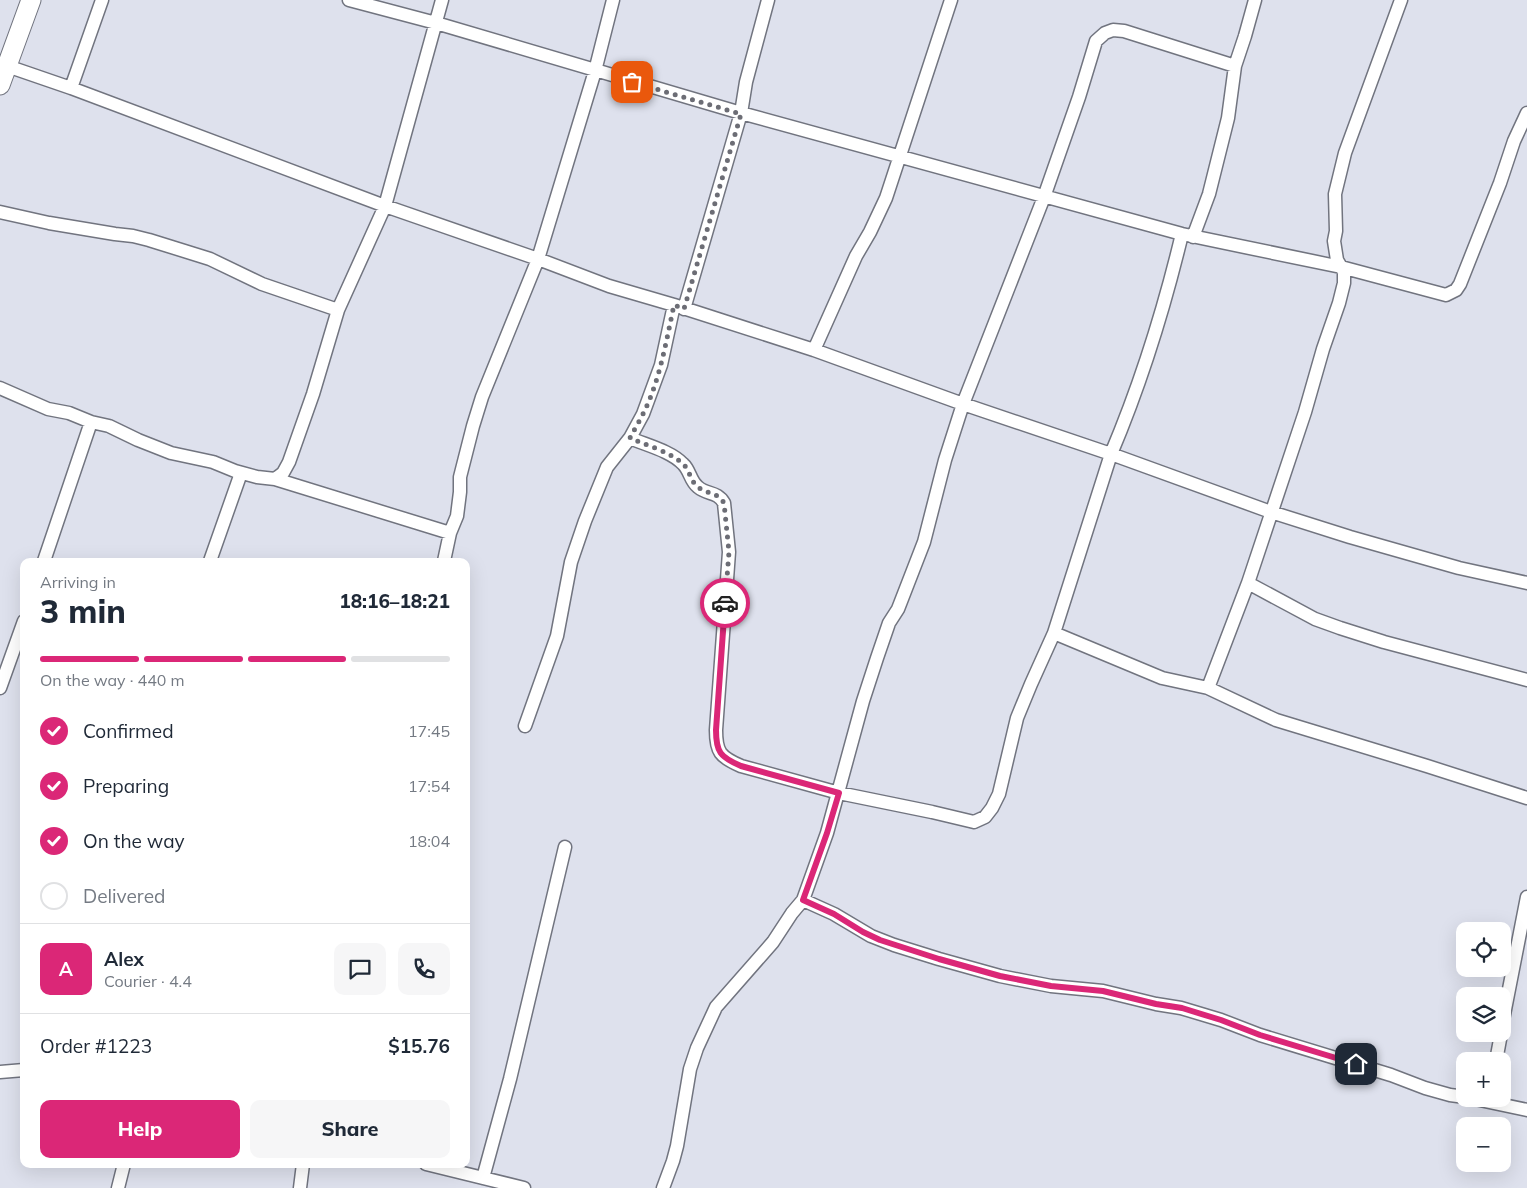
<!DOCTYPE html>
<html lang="en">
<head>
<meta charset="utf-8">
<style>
	body { margin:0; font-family:Mulish,sans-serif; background:#f6f6f7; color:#1f2937; height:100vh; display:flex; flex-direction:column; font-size:19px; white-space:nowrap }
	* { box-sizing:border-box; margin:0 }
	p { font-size:16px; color:#747a83 }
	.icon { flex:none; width:28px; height:28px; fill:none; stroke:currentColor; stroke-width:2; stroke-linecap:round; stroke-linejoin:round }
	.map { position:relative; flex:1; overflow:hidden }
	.side { position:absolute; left:20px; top:558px; width:450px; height:610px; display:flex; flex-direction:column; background:#fff; border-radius:10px; box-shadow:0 5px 20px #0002 }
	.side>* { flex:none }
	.fabs { position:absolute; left:1456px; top:922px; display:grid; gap:10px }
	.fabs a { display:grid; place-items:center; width:55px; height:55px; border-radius:10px; background:#fff; box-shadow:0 5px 20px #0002; font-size:25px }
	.pin { position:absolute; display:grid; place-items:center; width:42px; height:42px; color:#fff; margin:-21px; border-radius:10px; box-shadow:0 2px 8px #0006 }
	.courier { position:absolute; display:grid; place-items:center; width:50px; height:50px; margin:-25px; border:4px solid #db2777; border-radius:50%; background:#fff; color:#222; box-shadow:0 1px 6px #0007 }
	.summary em { font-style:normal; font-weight:800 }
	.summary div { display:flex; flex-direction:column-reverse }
	.summary { display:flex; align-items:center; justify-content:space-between; height:85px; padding:0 20px }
	h1 { font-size:32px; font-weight:800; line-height:38px }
	.bar { display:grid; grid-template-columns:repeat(4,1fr); gap:8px 5px; align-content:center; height:60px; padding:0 20px }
	.bar i { height:6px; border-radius:4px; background:#e0e1e3 }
	.bar .on { background:#db2777 }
	.bar p { grid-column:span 4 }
	.line { display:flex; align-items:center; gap:12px; padding:0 20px; border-top:1px solid #e0e1e3 }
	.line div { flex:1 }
	.round { display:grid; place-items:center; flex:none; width:52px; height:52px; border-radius:10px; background:#f6f6f7 }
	ol { padding:0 20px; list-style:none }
	li { display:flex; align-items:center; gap:15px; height:55px }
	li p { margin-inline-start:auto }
	li .icon { padding:5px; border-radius:50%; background:#db2777; color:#fff; stroke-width:4 }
	li:last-child { color:#747a83 }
	li i { width:28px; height:28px; border:2px solid #e0e1e3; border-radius:50% }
	.button { display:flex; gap:10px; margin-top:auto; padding:10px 20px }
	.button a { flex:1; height:58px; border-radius:10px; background:#db2777; color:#fff; font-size:20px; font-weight:800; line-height:58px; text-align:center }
	.button a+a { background:#f6f6f7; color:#1f2937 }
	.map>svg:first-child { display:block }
</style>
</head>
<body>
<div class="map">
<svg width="1527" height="1188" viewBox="0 0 1527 1188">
	<rect width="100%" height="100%" fill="#dee1ed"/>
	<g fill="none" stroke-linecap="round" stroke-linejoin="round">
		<defs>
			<path id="street" d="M349,0L436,23L741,113L1182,234L1341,267L1446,295L1456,290L1460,284L1500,183L1514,141L1527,113
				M7,66L71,88L385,206L538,259L609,286L674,305L814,350L963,404L1111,454L1271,512L1350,537L1459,568L1527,583
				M71,88L102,0
				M0,212L49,223L115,234L133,236L149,240L210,259L262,284L338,310
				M1193,237L1209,194L1228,118L1235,66L1245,36L1255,0
				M684,309L741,113L746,82L768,0
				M814,350L856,256L870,232L886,198L951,0
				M0,388L48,409L69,413L91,422L109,426L138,440L171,453L213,462L235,471L257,477L275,479L283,473L289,462L313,394L338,310L385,206L442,0
				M630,438C646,445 671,451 683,464C690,470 690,481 698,487C707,495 717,491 724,503L729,552L716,730C716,752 720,757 741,766L839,793L932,812L974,822L985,817L992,808L999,794L1017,718L1031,684L1054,633L1111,454C1141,383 1164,309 1182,234
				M275,479L450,533
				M44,561L91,422
				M210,561L241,473
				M444,561L450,533L457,516L460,492V477L473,426L482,397L538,259L595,71L613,0
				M1248,583L1315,619L1340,628L1384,642L1527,680
				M1054,633L1162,678L1208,688L1276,720L1427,766L1527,798
				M0,688L24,621
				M1208,688L1248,583L1305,412L1323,349L1339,303L1344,283V272L1337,260L1334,241L1336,231L1335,194L1345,153L1401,0
				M525,726L557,636L571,562L585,521L607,467L630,438L643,414L661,365L674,305
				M803,900L834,914L871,936L894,945L939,959L1000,976L1051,986L1103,991L1156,1004L1181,1008L1221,1020L1260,1035L1391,1075L1425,1088L1450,1095L1465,1097
				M1502,1025L1527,897
				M1496,1061L1501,1034
				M0,1072L24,1070
				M1475,1099L1527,1110
				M426,1164L524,1188
				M483,1178L510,1079L565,847
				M118,1188L124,1164
				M300,1188L303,1164
				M663,1188L673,1161L677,1146L690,1069L697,1048L716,1007L773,942L792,913L803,900L827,833L863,701L877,658L889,623L898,609L905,591L924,542L945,460L963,404L1044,197L1079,97L1096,41L1105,33L1113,30L1124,31L1235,66"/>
			<path id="secondary" d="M0,85L31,0"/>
		</defs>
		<use href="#street" stroke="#71747f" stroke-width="15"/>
		<use href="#secondary" stroke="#71747f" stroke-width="21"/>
		<use href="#street" stroke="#fff" stroke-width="12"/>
		<use href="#secondary" stroke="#fff" stroke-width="19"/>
	</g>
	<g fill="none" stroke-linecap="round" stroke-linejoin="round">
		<path stroke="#6c6d75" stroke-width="5" stroke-dasharray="0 9" d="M632,82L741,114L684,309L674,305C666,342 660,380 643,414C639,422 634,430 630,438C645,445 671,452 683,464C690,470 690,481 698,487C707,495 717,491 724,503L729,552L725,603"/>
		<path stroke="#db2777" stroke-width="6" d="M725,603L716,730C716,752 720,757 741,766L839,793L827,833L803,900L834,914L863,932L880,940L939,959L1000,976L1051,986L1103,991L1156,1004L1182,1008L1221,1020L1260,1035L1356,1064"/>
	</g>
</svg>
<div class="fabs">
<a><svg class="icon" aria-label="locate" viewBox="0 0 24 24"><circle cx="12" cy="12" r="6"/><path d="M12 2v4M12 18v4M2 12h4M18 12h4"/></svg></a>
<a><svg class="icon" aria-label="layers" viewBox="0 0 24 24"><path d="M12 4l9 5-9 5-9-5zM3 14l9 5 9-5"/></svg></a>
<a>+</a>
<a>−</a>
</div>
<div class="pin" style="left:632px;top:82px;background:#ea580c"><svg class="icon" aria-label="bag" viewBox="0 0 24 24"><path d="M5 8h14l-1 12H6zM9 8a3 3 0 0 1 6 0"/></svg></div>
<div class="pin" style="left:1356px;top:1064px;background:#1f2937"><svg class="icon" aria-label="home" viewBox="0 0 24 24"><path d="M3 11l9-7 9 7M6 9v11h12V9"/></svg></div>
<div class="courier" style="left:725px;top:603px"><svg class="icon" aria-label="car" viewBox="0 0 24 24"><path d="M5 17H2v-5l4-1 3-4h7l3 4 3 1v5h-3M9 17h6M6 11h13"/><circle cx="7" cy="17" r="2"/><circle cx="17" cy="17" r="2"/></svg></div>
<section class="side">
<div class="summary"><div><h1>3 min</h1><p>Arriving in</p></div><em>18:16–18:21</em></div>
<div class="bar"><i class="on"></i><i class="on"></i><i class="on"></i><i></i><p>On the way · 440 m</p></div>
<ol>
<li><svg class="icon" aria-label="check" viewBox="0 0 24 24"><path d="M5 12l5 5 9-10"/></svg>Confirmed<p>17:45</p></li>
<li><svg class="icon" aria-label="check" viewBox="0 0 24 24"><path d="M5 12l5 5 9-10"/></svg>Preparing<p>17:54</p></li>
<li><svg class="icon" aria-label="check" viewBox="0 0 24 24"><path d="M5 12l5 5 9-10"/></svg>On the way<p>18:04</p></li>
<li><i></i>Delivered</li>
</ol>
<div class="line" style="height:90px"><b class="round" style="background:#db2777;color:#fff">A</b><div><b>Alex</b><p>Courier · 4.4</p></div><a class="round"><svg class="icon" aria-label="chat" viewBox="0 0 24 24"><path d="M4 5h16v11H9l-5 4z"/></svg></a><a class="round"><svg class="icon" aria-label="phone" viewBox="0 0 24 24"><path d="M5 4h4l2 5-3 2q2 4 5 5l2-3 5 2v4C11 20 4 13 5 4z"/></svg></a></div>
<div class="line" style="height:65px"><div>Order #1223</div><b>$15.76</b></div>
<div class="button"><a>Help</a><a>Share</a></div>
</section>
</div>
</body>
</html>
